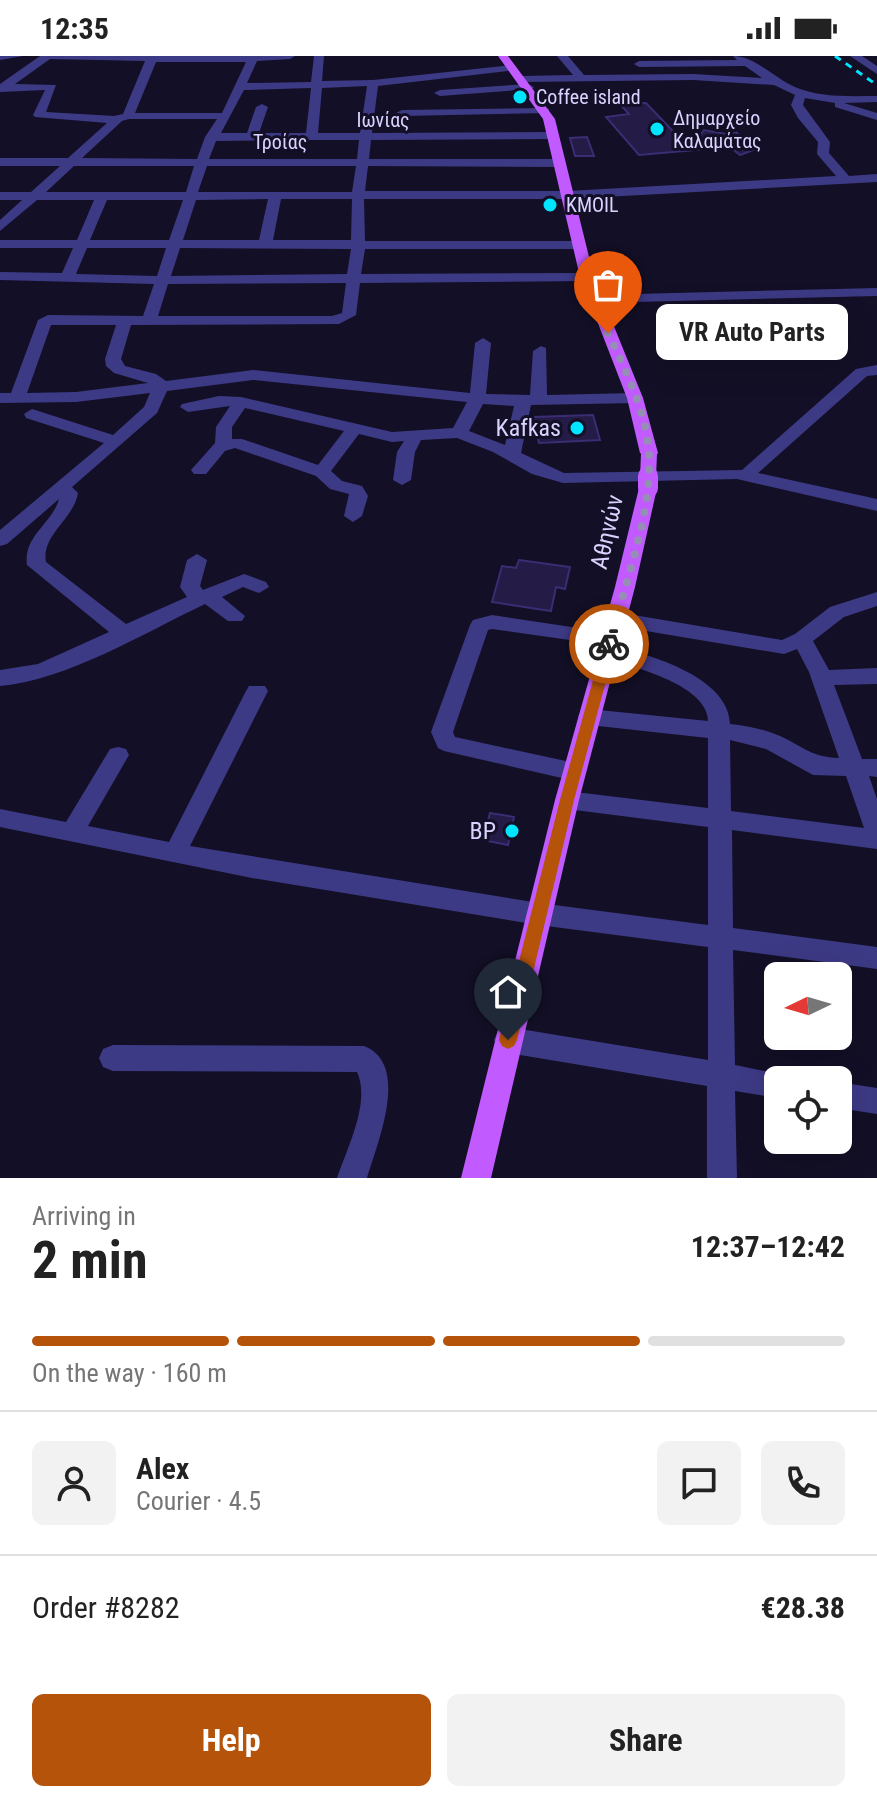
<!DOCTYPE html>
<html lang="en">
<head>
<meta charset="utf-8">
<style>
	body { margin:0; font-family:"Roboto Condensed",sans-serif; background:#f2f2f2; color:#222; height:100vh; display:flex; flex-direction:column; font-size:30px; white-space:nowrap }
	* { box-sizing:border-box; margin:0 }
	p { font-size:26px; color:#767676 }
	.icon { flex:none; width:44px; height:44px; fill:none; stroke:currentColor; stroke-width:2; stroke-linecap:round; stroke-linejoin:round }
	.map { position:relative; height:1122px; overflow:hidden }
	.drawer { display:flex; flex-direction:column; background:#fff; flex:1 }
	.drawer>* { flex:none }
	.needle { width:52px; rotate:265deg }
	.buttons { position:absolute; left:764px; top:906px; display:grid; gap:16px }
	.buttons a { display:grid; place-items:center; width:88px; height:88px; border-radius:12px; background:#fff; box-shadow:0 8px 32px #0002; font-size:40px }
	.pin { position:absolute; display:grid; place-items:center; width:68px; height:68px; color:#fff; margin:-82px -34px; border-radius:50% 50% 50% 0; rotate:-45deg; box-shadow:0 0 8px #0007 }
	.pin .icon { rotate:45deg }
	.courier { position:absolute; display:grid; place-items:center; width:80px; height:80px; margin:-40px; border:6px solid #b45309; border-radius:50%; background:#fff; color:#222; box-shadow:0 2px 10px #0007 }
	.bubble { position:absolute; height:56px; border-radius:12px; background:#fff; box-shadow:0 8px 32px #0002; font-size:26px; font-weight:700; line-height:56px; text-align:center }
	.overview em { font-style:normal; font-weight:700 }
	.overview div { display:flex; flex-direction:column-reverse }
	.overview { display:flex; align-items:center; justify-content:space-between; height:136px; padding:0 32px }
	h1 { font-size:52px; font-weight:700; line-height:60px }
	.bar { display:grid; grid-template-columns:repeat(4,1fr); gap:12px 8px; align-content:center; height:96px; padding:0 32px }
	.bar i { height:10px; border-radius:6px; background:#e0e0e0 }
	.bar .selected { background:#b45309 }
	.bar p { grid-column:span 4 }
	.line { display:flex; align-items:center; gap:20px; padding:0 32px; border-top:2px solid #e0e0e0 }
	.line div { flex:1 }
	.round { display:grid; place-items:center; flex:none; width:84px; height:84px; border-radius:12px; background:#f2f2f2 }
	.action { display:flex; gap:16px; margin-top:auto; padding:16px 32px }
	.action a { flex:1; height:92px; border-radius:12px; background:#b45309; color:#fff; font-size:32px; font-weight:700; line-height:92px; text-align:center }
	.action a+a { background:#f2f2f2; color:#222 }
	.status { display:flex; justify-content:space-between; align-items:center; height:56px; padding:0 40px; background:#fff; direction:ltr }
	.status svg { height:22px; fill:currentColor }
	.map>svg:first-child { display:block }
</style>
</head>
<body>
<div class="status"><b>12:35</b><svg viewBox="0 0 49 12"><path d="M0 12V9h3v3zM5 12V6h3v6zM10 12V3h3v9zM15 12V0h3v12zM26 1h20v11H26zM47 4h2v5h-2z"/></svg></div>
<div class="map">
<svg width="877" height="1122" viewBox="0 0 877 1122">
	<rect width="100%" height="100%" fill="#130f26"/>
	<path fill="#241b47" stroke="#3b2d73" stroke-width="2" d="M637,43L640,47H646L690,93L704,74L726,78L736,76L756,93L740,99L730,91L639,99L606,61L629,58L617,45Z
		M587,81L594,100H575L570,82Z
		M593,359L600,384L539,387L533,361Z
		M519,504L570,511L565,533L556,531L551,555L492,546L502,510L516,512Z
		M490,757L514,761L508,789L483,784Z"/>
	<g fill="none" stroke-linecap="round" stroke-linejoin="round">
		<path fill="#3d3a85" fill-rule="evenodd" d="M0,0H23L0,4Z
			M40,0H295L290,3L257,5L247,27L311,26L314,0H324L322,25L373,24L512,9L516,10V14L378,30L372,77L554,76L558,77V83L371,84L369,103H560L566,107L560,111L368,110L365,135H568L836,120L817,98L818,86L798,62L791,49L795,39L774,29L693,24L521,26L516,23L521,20L573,19L557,0H568L584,19L693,18L762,22L745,10L639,11L634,8L639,5L737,4L733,0C755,0 774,22 795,31C821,42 849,40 877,40V46L844,47L877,57V64L835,51V47L805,42L803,49L830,86L829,97L849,120L877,118V126L568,143H364L365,185H579L586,189L579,193H365L361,218L587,217L594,221L587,225L360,227L356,259L339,268L131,269L121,303L125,310L156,318L166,325L253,314L470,337L475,287L483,282L491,287L486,338L530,339L533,295L541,290L546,292L547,339L635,337L643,342L635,347L531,349L521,397L564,417L742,414L856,313L877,309V319L867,320L758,417L877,443V455L737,423L563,427L532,418L493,396L457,382L421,384L415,396L411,424L402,429L393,424L397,396L404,385L392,386L359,378L331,415L342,425L362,430L368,440L362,460L353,466L344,460L349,438L330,433L316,420L235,392L225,395L206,418H194L191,414L215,387L216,371L230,350L188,356L180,351L182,348L219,340L241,341L392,376L453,372L467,346L253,324L167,335L157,357L72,431L78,437C74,463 41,479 46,506L126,568L187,541L180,531L187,504L197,498L207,504L200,530L203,534L244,518L266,526L269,531L259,537L243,531L222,541L245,560L242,565H228L205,548C144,577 67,624 0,630V614L38,608L109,576L27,509C23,480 52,468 59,443L7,488L0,490V474L104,387L26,362L24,358L32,353L113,379L144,351L150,337L76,346L0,347V337H11L38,264L48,259L143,260L154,228L0,224V216L62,217L73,192H0V184H77L94,144H37L0,175V164L22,144H0V136H31L60,110H0V102H68L107,67L35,61L33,59L45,34L0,36V28ZM50,3L145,5L123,58L114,60L46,56L56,29L15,28ZM156,6H246L222,57H135ZM367,30L360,77H318L322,32ZM311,32L306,77H259L268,51L262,48L256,51L247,77H221L244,34ZM129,63H217L205,81L197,103L82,102L122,65ZM308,84H359L357,103H209L216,85ZM74,110H194L186,136H46ZM207,110H356L352,136H198ZM268,143L259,184H183L196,144ZM281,143H352L351,184H273ZM107,144H183L169,184H90ZM87,192H166L157,220L76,218ZM180,192L351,193L347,218L171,220ZM346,227L342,257L332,260H158L168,228ZM51,269H116L105,303L106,310L114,317L148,327L76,336L27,337ZM483,348L514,350L505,389L469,375ZM245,352L344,375L318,409L242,383H232V371Z
			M850,0H862L877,10V18Z
			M528,28L534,31L532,33L440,40L434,37L440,34Z
			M545,52L549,53V57L402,60L396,57L402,54Z
			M877,232V240L595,247L588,243L595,239Z
			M877,536V550L844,561L813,585L829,614L877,612V628L834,629L862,703H877V721L869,720L877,743V793L732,774L733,872L877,891V913L733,894L735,1009L788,1020L790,1024H778V1042L735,1035L737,1122H707V1030L508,997L498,993L494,984L498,975L508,971L708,1004V891L539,869L252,822L0,771V753L66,766L110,693L118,691L126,693L129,699L88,770L169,786L246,635L249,630H265L268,635L190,790L539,847L708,869V771L567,753L559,750L555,744L559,738L567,735L708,752V682L589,669L581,667L578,661L581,655L589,653L708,665C708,628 628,609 600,601L597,596L605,589L492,573L488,574L453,676L455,681L575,707L583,710L586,716L583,722L575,725L444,695L438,692L431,676L470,569L473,564L492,559L618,578L621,583L612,590C649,598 729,621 730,668C748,670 764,673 780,680C804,691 811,701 839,702L809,616L797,593L784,598L616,570L606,563L616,556L782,584L795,578L830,551ZM730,684L766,693L813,719L846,720L864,772L731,755Z
			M113,989L364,990C411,1008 377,1088 367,1122H337C347,1092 371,1046 357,1016L113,1015L103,1011L99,1002L103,993Z
			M838,1026L877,1032V1058L838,1052Z"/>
		<path fill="#c25bff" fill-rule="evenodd" d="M498,0H508L555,63L594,221L643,342L658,397L655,401L649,402L640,397L627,342L580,221L543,63Z
			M648,427L657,432L635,531L579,744L491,1122H461L555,744L615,531L639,432Z"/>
		<path stroke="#00e5ff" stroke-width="3" stroke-dasharray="7 6" stroke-linecap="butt" d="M835,0L877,29"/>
		<path stroke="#c25bff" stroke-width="16" d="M648,422L649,397"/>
		<path stroke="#c25bff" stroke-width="20" d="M648,432V420"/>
	</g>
	<path fill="#b45309" d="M609,583L616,588L574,744L517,984L514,990L508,993L502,990L499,984L560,744L603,588Z"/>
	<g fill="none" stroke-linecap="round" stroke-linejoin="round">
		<path stroke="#948fb3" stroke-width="8" stroke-dasharray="0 14.4" d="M608,277C623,309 641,345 647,381C658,445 625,526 609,588"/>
	</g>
	<g fill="#00e5ff" stroke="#130f26" stroke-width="3">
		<circle cx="520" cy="41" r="8"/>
		<circle cx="657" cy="73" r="8"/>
		<circle cx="550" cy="149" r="8"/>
		<circle cx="577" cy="372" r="8"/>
		<circle cx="512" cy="775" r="8"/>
	</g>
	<g text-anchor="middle" stroke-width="6" stroke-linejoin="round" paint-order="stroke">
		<g font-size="20" fill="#d9d4ff" stroke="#130f26" text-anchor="start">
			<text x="536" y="48">Coffee island</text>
			<text x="673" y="69">Δημαρχείο<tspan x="673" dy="23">Καλαμάτας</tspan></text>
			<text x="566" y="156">KMOIL</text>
		</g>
		<g font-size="20" fill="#d9d4ff" stroke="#130f26">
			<text x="383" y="71">Ιωνίας</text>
			<text x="280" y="93">Τροίας</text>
		</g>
		<g font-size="24" fill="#d9d4ff" stroke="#130f26" text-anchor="end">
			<text x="561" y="380">Kafkas</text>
			<text x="496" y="783">BP</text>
		</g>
		<g font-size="24" fill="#d9d4ff" stroke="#130f26">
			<text transform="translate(607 476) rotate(-77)" y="8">Αθηνών</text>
		</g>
	</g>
</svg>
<div class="buttons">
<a><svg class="needle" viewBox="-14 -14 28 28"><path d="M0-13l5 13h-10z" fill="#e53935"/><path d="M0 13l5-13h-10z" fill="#767676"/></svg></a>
<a><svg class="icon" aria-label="locate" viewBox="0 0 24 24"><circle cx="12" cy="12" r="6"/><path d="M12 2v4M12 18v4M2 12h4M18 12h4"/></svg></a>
</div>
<div class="pin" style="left:608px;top:277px;background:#ea580c"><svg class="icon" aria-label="bag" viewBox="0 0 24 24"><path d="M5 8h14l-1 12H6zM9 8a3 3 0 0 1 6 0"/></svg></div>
<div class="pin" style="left:508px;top:984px;background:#1f2937"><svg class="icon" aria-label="home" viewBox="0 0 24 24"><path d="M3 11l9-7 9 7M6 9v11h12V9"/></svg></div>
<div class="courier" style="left:609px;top:588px"><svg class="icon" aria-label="bike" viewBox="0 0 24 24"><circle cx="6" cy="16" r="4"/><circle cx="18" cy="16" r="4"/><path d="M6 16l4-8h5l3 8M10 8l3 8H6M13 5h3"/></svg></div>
<div class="bubble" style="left:656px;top:248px;width:192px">VR Auto Parts</div>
</div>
<section class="drawer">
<div class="overview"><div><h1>2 min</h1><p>Arriving in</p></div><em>12:37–12:42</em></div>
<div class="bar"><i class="selected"></i><i class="selected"></i><i class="selected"></i><i></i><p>On the way · 160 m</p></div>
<div class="line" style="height:144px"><a class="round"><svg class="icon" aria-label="person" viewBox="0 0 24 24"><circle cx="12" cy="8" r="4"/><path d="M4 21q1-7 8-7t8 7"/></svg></a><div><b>Alex</b><p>Courier · 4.5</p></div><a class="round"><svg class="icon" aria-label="chat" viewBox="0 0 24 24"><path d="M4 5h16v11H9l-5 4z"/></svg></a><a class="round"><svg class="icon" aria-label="phone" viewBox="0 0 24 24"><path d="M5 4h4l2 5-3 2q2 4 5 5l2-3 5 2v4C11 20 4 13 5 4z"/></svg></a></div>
<div class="line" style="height:104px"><div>Order #8282</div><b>€28.38</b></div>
<div class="action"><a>Help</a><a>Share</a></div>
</section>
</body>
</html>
